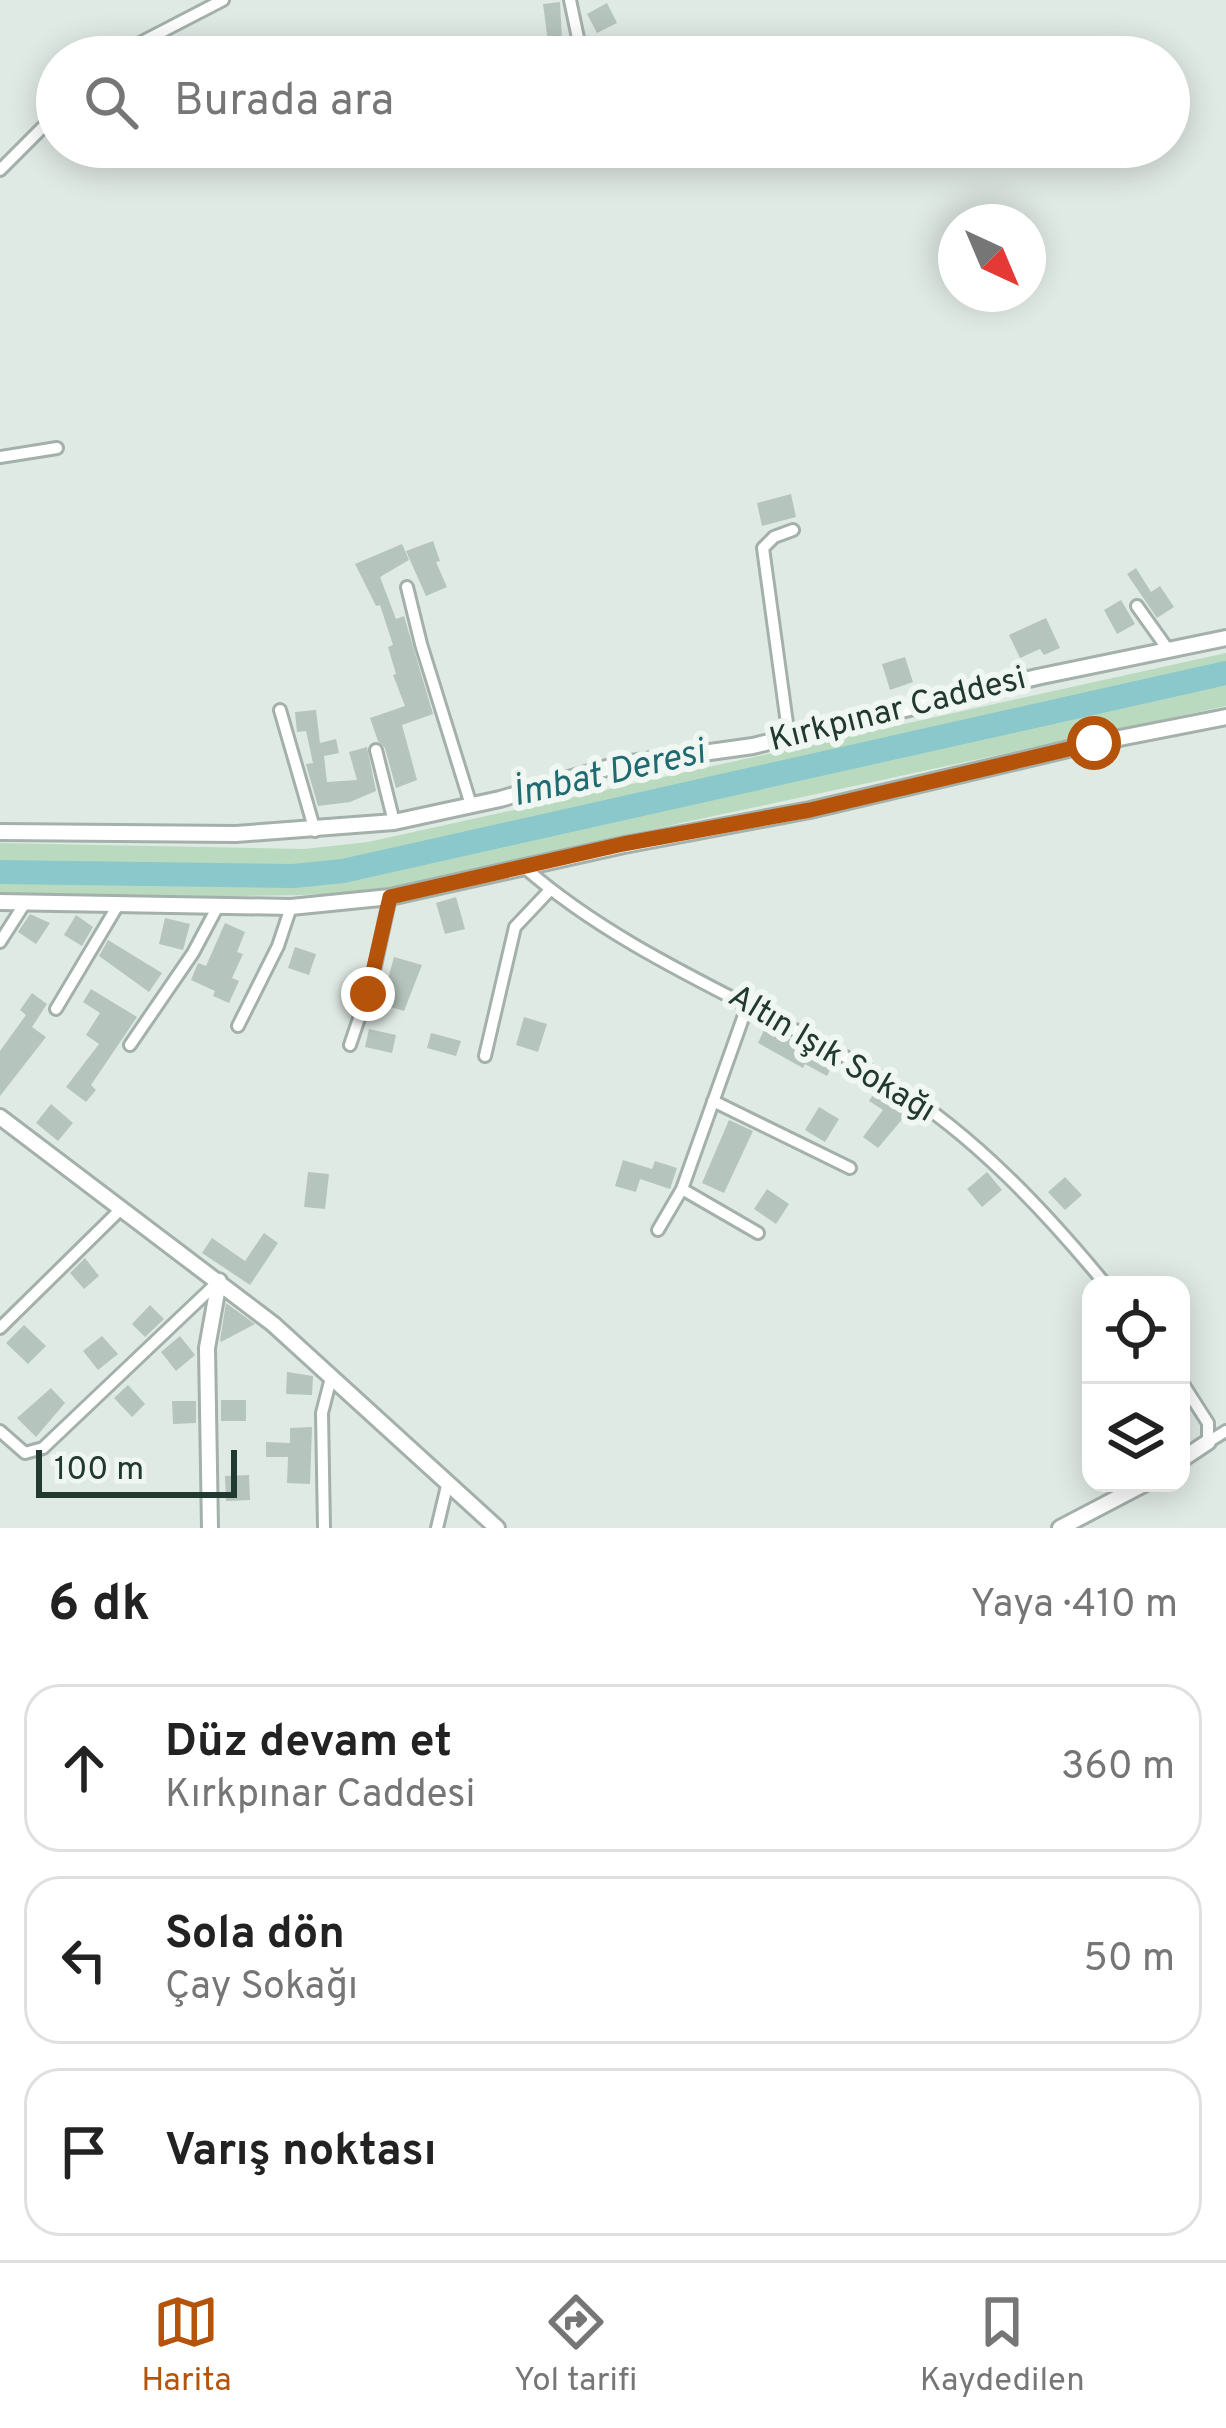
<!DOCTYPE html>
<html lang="tr">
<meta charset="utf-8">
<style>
body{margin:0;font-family:Overpass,sans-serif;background:#f6f6f6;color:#222}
.controls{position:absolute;right:36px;bottom:36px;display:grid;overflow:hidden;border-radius:24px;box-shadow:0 6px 30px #0003}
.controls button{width:108px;height:108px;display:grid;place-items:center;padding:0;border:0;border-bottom:3px solid #e0e0e0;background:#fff;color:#222;font:60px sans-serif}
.compass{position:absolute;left:938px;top:204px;width:108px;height:108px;border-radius:50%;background:#fff;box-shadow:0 6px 30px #0003;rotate:136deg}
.scale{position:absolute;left:36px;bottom:30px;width:201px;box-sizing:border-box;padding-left:12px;border:6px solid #213930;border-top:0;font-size:33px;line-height:42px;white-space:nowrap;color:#213930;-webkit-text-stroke:9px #f0f7f2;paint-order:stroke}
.stop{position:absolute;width:36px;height:36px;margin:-27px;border:9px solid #b45309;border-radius:50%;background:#fff}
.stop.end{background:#b45309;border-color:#fff;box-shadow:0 3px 12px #0008}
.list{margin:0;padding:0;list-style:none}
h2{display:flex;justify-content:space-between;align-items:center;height:156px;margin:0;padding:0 48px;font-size:51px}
h2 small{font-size:39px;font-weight:400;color:#767676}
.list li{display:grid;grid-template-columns:78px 1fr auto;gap:36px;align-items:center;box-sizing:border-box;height:168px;margin:0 24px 24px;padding:0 24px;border:3px solid #e0e0e0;border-radius:36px}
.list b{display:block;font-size:45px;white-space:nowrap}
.list p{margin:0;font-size:39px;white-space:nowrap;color:#767676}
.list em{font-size:39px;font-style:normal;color:#767676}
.icon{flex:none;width:66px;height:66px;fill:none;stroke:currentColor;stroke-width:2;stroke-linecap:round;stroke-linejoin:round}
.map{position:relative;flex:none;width:1226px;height:1528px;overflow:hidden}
.search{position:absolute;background:#fff;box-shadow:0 6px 30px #0003;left:36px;right:36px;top:36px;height:132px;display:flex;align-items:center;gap:30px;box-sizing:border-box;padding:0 42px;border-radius:66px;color:#767676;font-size:45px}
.sheet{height:732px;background:#fff}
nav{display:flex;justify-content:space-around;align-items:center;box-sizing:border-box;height:168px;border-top:3px solid #e0e0e0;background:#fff;font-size:33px;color:#767676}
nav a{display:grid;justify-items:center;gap:6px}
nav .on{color:#b45309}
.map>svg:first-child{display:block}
.green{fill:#b9dabf}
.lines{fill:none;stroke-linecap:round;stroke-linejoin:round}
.river{stroke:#8ac8cc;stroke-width:24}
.building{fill:#b5c4bd}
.minor-casing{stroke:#a3b1aa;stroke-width:16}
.tertiary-casing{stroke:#a3b1aa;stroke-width:20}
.minor{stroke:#fff;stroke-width:10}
.tertiary{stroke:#fff;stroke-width:14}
.route{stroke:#b45309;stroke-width:15}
.labels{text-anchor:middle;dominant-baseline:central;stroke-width:12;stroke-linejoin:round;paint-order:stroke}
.street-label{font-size:33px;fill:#213930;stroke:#f0f7f2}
.water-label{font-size:36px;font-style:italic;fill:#206b71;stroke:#f0f7f2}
</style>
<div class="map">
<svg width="1226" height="1528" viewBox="0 0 1226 1528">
<rect width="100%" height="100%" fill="#e0eae4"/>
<path class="green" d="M1226,653v53l-596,128 -240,56 -84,5 -213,3 -93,-3v-52l304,6 64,-7z"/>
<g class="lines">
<path class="river" d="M0,872l293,4 50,-5 883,-198"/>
</g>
<path class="building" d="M560,2l3,55h-13l-7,-53z
M607,3l10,20 -20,10 -10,-19z
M791,494l5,23 -34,9 -5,-23z
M433,541l7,20 -4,1 11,25 -21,9 -20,-45z
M402,544l7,16 -29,17 16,42 8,-3 29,98 -31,11 15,55 -21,8 -11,-40 -7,-7 -8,-23 35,-12 -12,-31 3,-1 -8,-27 5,-2 -13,-40 -4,1 -21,-42z
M1136,568l15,24 9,-6 14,21 -17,11 -30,-44z
M1121,600l14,24 -18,10 -13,-24z
M1046,618l14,30 -16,7 -4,-6 -20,9 -11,-23z
M905,657l8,25 -23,8 -8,-26z
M316,710l4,33 16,-4 3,14 -15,3 3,26 30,-2 -8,-28 18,-5 9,44 -26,11 -32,4 -11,-38 -1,-4 7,-1 -7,-32 -9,1 -2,-20z
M456,897l9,32 -20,5 -9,-31z
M30,914l20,9 -14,21 -18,-12z
M76,915l17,12 -11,19 -18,-11z
M165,918l25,6 -7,26 -24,-6z
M225,923l20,9 -8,20 6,2 -11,24 7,3 -10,22 -16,-7 2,-5 -24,-11 7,-17 8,3z
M108,940l54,33 -13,19 -50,-36z
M295,947l21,7 -7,21 -21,-7z
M394,957l28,8 -18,46 -23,-7z
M91,989l46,28 -46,68 5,5 -10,12 -20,-15 33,-43 -13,-9 14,-22 -17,-11z
M32,993l15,11 -15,23 14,10 -46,59v-45l26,-36 -6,-5z
M524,1017l23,7 -9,28 -22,-7z
M766,1026l68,36 -7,14 -22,-12 -2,4 -45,-25z
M369,1029l27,6 -4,18 -27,-6z
M431,1033l30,8 -5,15 -29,-8z
M878,1087l33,22 -33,39 -15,-11 20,-27 -14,-9z
M51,1104l22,19 -15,18 -22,-18z
M819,1107l20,12 -14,23 -20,-12z
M729,1120l24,11 -29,62 -22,-10z
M623,1160l29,9 3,-8 22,7 -7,21 -30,-10 -4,13 -21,-6z
M308,1172l21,2 -4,35 -21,-2z
M987,1172l15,18 -20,17 -15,-18z
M1065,1177l17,18 -17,15 -17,-18z
M767,1189l22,15 -13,20 -22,-15z
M264,1233l14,10 -28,42 -48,-32 10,-15 33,23z
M85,1258l14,18 -15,13 -14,-16z
M226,1303l29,21 -34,18 -1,-2z
M150,1305l14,14 -19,18 -13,-13z
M24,1325l22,21 -18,18 -22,-21z
M102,1336l16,18 -20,16 -15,-19z
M180,1336l15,19 -19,16 -15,-19z
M287,1372l26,4 -1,19 -26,-1z
M128,1385l17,19 -13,13 -18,-19z
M51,1388l14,15 -29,34 -19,-19z
M221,1400h25v21h-25z
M172,1401h24v22l-23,1z
M312,1427l-2,57 -23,-1 1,-26h-22v-15l24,1v-15z
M249,1475l1,25 -24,1 -1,-25z"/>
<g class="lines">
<defs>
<path id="minor" d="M570,0l12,57
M113,57l110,-57
M0,170l57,-57
M0,457l57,-9
M407,587l14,57 50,161
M1137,606l32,45
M280,710l35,121
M789,738l-26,-190 11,-11 19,-7
M376,750l18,72
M524,867c107,94 249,143 369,218 82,51 152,126 213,200
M0,942l25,-39
M56,1009l62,-104
M238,1026l40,-80 13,-39
M130,1045l63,-92 25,-47
M350,1045l22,-65 18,-83
M485,1056l30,-129 35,-37
M713,1101l137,67
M682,1189l76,44
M658,1230l24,-41 66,-185
M0,1328l121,-119
M1181,1381l27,42v19
M0,1431l25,22 18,-5 176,-167
M1208,1442l18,-11
M324,1528l-2,-115 9,-35
M437,1528l10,-42"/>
<path id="tertiary" d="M0,832l236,2 158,-12 106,-23 117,-34 136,-19 284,-69 189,-39
M0,902l291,5 99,-10 234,-52 186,-35 284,-67 132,-26
M0,1117l273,207 224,204
M1181,1460l27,-18
M210,1528l-3,-180 12,-67
M1060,1528l86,-45"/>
</defs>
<use href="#minor" class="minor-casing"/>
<use href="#tertiary" class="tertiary-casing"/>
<use href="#minor" class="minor"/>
<use href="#tertiary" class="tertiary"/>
</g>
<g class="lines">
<path class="route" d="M368,994l22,-97 233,-53 187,-34 284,-67"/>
</g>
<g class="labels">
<g class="street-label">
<text transform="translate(898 711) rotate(-14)">Kırkpınar Caddesi</text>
<text transform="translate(831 1055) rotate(31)">Altın Işık Sokağı</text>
</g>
<g class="water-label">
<text transform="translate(609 775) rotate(-13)">İmbat Deresi</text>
</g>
</g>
</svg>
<div class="controls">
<button><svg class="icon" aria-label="locate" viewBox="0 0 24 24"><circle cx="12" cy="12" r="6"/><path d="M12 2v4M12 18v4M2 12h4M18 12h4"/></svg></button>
<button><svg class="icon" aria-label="layers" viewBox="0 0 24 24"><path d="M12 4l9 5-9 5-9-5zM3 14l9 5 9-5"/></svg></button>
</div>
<svg class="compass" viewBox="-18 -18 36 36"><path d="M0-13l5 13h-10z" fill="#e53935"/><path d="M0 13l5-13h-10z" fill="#767676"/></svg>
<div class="scale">100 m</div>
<div class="stop" style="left:1094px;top:743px"></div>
<div class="stop end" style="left:368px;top:994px"></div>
<div class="search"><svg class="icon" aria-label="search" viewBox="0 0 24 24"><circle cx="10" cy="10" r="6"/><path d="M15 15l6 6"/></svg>Burada ara</div>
</div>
<section class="sheet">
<h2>6 dk<small>Yaya · 410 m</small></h2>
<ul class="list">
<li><svg class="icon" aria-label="ahead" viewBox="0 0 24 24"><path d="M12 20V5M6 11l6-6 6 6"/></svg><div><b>Düz devam et</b><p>Kırkpınar Caddesi</p></div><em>360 m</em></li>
<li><svg class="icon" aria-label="left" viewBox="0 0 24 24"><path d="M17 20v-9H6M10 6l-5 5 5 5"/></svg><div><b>Sola dön</b><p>Çay Sokağı</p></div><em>50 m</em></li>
<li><svg class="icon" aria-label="arrive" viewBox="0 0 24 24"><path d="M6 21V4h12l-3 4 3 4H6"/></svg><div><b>Varış noktası</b></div></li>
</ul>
</section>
<nav>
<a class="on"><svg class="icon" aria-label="map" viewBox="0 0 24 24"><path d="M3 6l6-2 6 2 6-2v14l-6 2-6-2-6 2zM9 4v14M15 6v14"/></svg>Harita</a>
<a><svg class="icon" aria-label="directions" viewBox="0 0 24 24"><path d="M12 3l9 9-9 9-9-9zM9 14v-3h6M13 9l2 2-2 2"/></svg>Yol tarifi</a>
<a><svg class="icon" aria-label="saved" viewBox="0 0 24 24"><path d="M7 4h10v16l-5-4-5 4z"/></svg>Kaydedilen</a>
</nav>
